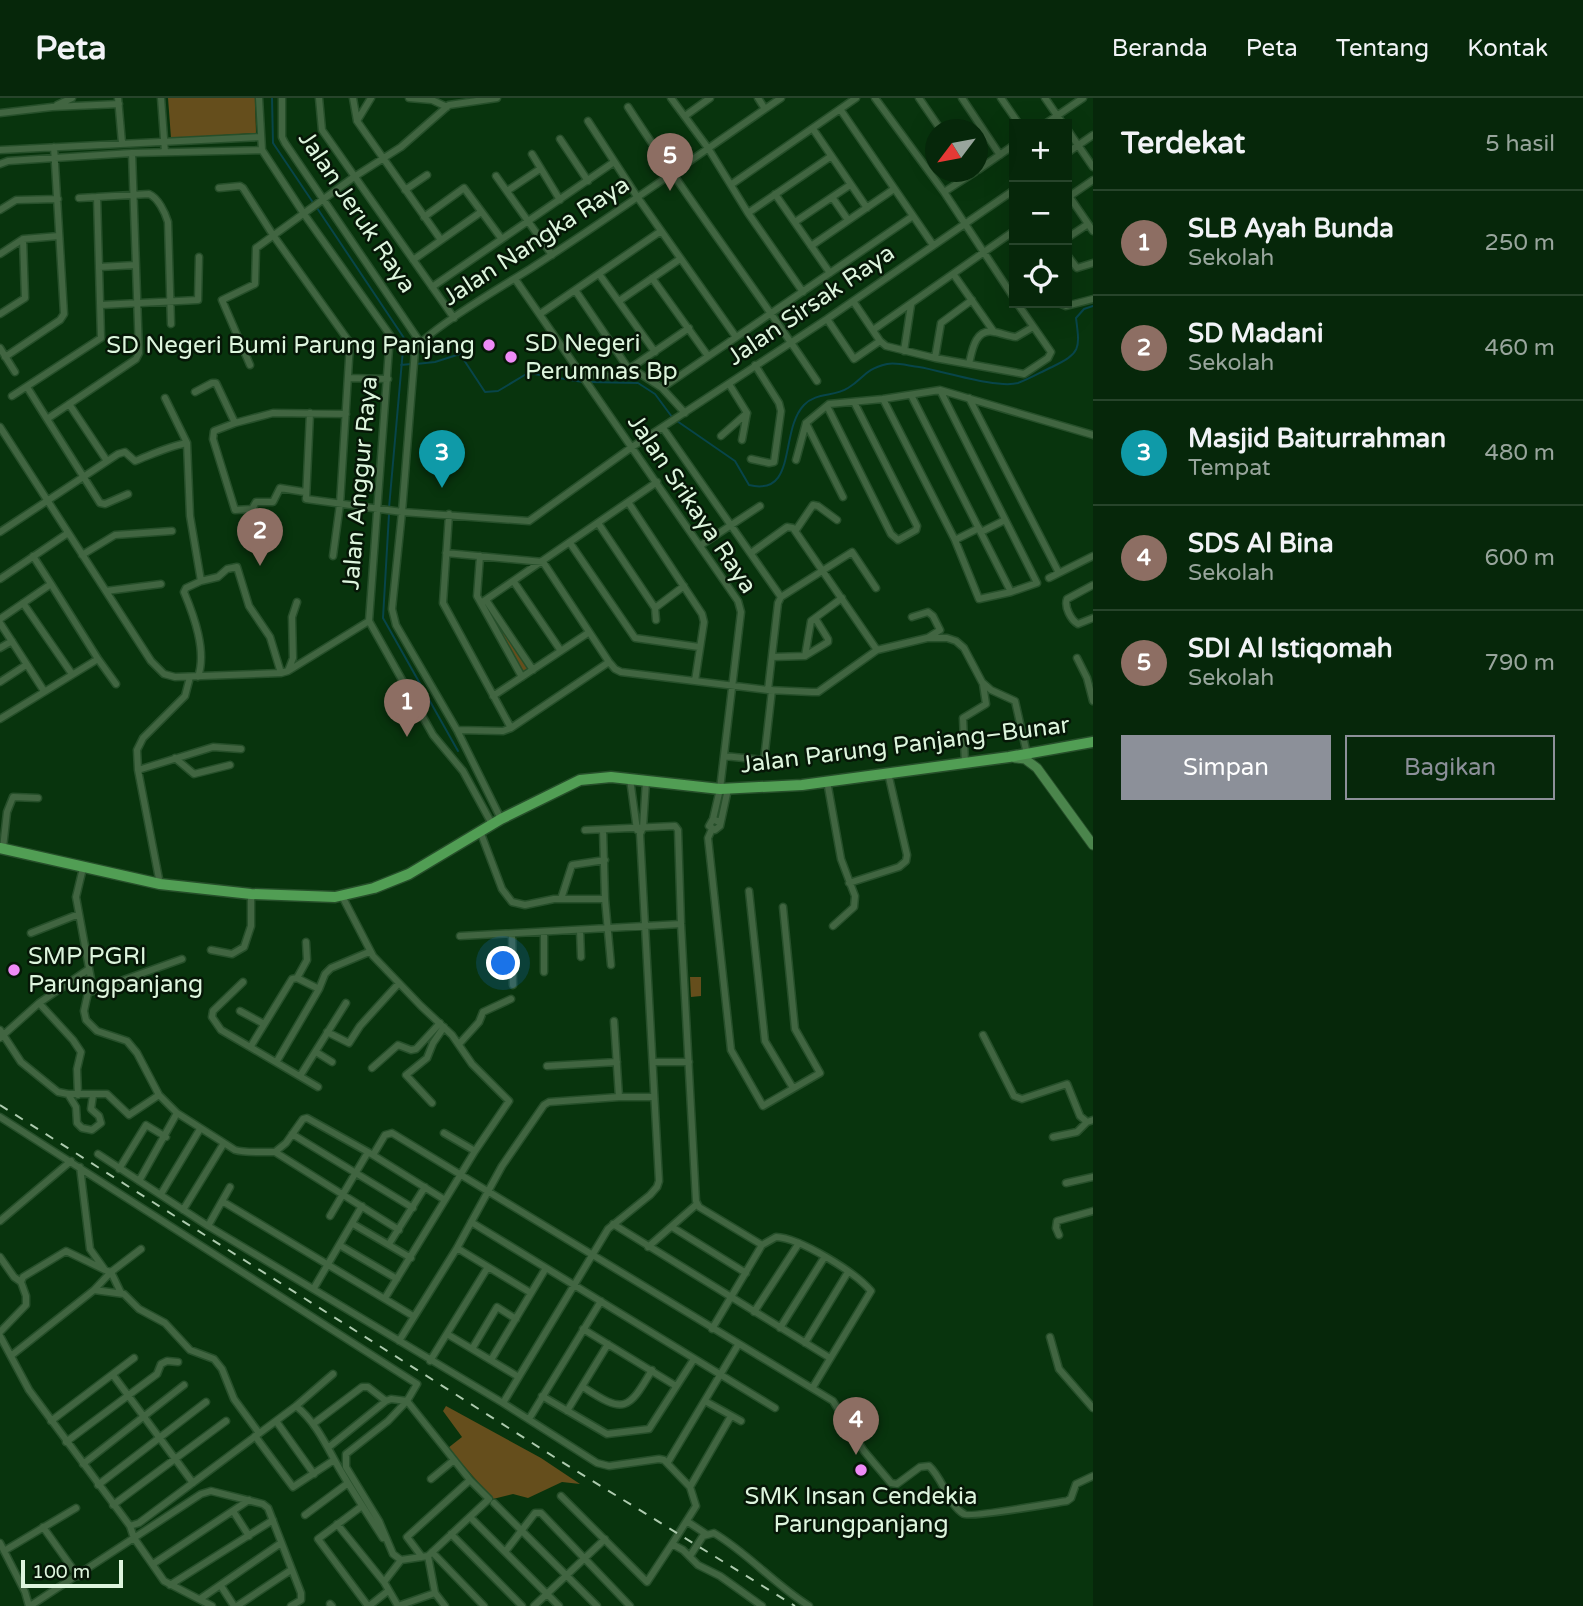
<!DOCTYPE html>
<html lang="id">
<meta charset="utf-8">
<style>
body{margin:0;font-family:"Varela Round",sans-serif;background:#143318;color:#f1f3f6}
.controls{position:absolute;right:21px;top:21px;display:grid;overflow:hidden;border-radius:0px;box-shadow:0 7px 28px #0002}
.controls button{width:63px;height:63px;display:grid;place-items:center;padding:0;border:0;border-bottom:2px solid #27442b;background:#06270a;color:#f1f3f6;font:35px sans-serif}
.compass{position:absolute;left:925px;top:21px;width:63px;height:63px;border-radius:50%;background:#06270a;box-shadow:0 7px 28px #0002;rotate:238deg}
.scale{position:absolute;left:21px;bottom:18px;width:102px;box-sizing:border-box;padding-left:7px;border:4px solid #ddf5dd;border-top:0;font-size:19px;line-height:24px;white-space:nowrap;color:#ddf5dd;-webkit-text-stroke:5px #061707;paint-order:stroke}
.you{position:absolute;left:504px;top:866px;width:24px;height:24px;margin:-18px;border:5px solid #fff;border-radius:50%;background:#1a73e8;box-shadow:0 0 0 10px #1a73e833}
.badge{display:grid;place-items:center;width:46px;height:46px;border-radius:50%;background:#8c9099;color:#fff;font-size:23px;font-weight:700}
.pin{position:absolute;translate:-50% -58px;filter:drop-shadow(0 2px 4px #0008)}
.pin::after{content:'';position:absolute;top:37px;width:24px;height:21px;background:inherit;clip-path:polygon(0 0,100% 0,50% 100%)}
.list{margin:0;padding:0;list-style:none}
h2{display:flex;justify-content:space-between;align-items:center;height:91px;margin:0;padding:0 28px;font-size:30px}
h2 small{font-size:23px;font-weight:400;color:#98a59c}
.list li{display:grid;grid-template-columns:46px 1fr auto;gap:21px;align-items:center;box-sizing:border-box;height:105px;padding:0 28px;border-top:2px solid #27442b}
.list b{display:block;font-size:26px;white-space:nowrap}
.list p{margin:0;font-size:23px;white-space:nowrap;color:#98a59c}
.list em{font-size:23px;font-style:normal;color:#98a59c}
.actions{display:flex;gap:14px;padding:21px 28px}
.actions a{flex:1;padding:16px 0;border:2px solid #8c9099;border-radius:0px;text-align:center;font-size:24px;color:#8c9099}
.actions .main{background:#8c9099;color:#fff}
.icon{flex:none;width:38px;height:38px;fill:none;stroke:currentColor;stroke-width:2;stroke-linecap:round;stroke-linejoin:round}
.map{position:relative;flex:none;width:1093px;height:1508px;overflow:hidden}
header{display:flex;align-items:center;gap:42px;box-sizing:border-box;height:98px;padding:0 35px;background:#06270a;border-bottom:2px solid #27442b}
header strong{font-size:33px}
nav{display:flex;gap:38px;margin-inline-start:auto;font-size:24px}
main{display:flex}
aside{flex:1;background:#06270a}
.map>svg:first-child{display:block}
.green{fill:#654e1c}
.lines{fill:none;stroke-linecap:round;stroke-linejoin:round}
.stream{stroke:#08454a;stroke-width:2}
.minor-casing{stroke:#264f2a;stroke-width:9}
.secondary-casing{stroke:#264f2a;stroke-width:11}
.primary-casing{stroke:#264f2a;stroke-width:13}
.minor{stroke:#416541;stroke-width:6}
.secondary{stroke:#4b854c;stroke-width:9}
.primary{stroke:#519e54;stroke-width:10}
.rail{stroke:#aecbaf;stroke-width:2;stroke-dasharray:9 9;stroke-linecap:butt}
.poi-dot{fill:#ef8bf7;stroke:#061707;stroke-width:2.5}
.labels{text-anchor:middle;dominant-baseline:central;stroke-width:5;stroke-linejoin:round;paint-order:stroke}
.street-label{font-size:24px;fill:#ddf5dd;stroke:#061707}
.poi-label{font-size:24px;fill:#ddf5dd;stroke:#061707;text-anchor:start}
</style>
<header>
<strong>Peta</strong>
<nav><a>Beranda</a><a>Peta</a><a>Tentang</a><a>Kontak</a></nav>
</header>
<main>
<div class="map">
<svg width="1093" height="1508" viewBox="0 0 1093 1508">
<rect width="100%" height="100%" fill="#08340d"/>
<path class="green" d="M168,0h87l1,35 -85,5z
M486,502l47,70 -11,7 -41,-74z
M690,879h11v19l-10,1z
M446,1308l95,52 39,26 -18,-2 -34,16 -15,-4 -20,5 -45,-51 14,-11 -19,-26z"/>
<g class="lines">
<path class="stream" d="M272,0l1,45 41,61
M317,110l87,130 -15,170
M416,266l19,-2 25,-8 25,38 13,-1 30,-18 55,9
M401,267l10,-1
M588,284l50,1 17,11 17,23
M677,323l58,40 14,24c49,12 30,-54 55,-80 12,-13 30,-8 44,-17 17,-10 15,-18 39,-24 10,-2 22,2 32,3 24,4 79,22 99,16 11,-4 23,-11 34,-16 29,-14 28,-18 24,-49l8,-9 9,-3
M389,416l-6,104 75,133"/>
<defs>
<path id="minor" d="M118,0l4,45
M161,0l4,54
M259,0l3,52 42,64 86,121 -21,286 64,114 30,36 29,53
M282,0v39l3,6 135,199
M319,0l3,32 132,188
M353,0l4,23 84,119
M409,0l23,2 15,7
M671,0l37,50 40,65 55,79
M758,0l7,11
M875,0l69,94 70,106
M919,0l22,32
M962,0l38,57
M1001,0l18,26
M1045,0l18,26
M57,7l15,-7
M628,9c60,93 128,182 189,274
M840,11l93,136
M0,15l52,-6 67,-3
M685,18l25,-18
M357,23l14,-23
M588,23l50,77 98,139
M1045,26l38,-26
M813,31l54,79
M1067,31l26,38
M560,41l28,42
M0,52l260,-13
M1067,55l26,-18
M532,56l28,46
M0,66l8,-3 124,-8 130,-3
M978,72l36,-25
M496,78l56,79
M732,86l124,-86
M219,90l21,-2 3,2 30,47 77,108 -10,161 -7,52
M405,92l22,-15
M507,93l33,-22
M944,94l31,-20
M775,96l55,79
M1069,98l24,35
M832,99l16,23
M79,100l18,-1
M1067,100l26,-18
M0,112l16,-10 42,-1
M748,115l82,-56
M424,119l40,-29 37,50
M795,124l55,-37
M1067,140l21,-14
M811,148l83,-57
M0,156l23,-15 36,-3
M1067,157l10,13 16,-5
M413,162l68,-48
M99,169l37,-2
M599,176l56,78
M954,177l40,57
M652,180l56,78
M515,181l223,322 3,11 -21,177 -7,30
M432,189l182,-125
M575,192l55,81
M619,203l61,-42
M853,203l27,40 6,5 49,12 89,16 24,-16 3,-6 -34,-49
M1059,205l7,3 27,-7
M101,207l97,-5 1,-43
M0,216l25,-16 -2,-59
M540,216l121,-83
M827,221l27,40 26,-18
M873,232l141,-99
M0,250l15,24
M904,253l7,-46
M5,259l55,-37 4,-6 -10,-167
M935,260l6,-35 31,-23
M969,266c3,-13 6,-36 25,-32 7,1 14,4 22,5l17,-10
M250,267l-28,-65 33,-16 1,-36 98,-71 47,-30 48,-42 48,-7
M629,271l60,-41
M580,275l30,3 20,-5 9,2 23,15 23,25
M349,280l39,1
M27,289l20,32 89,-60 3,-6 -7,-200
M662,290l251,-172
M195,294l17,-9h4l19,40 38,-10 73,1
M911,297l100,197
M12,298l89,-58 -4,-141 52,-3c9,4 16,18 19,28l3,102
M165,300l22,45 3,73 11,65 -15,7 -2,4c10,24 23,59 14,85
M969,300l90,175
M883,301l72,141 24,59 32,-7 26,-9 -97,-193
M69,306l38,57
M827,308l64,128 7,6 18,-10 1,-4 -63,-124
M310,315l-4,86 96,13 127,9 103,-74 195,-128 187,-129
M47,321l53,84 5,1 23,-10
M235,325l-21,8 -1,8 22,71 17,-1 4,-7h17l7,-14 25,4
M806,325l37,74
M0,329l151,234 13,13 11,3 106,-4 7,-2 81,-50
M663,330l118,169
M721,338l26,-23 -18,-29
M742,342l5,-27
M751,361l18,4 5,-1 7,-51 -2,-8 -24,-38
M796,362l10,-37 23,-19 54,-5 57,-9 153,45
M628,404l74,112 2,8 -9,59
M449,416l-6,89 68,125
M598,425l57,85
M796,432l17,-25 5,1 19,14
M0,434l118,-78 7,-2 10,9c18,-7 34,-15 52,-18
M981,434l24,-12
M955,442l24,-12
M570,445l65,95 64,9
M701,447l59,-39
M446,455l97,9 66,100 6,7 6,3 147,18 44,2h6l59,-42 50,-12h20l9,3 8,7 18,34 9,8 24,11 12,53
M751,455l36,-26 6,1 84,122
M82,457l33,-20 57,-4
M480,458l-3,40 45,81
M1049,480l44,-22
M0,481l68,-46
M201,483l17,-4 9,-8 10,-2 12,39 21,31 11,36
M514,484l47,69
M1093,487l-26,14c-3,8 4,21 11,25l15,-6
M106,493l55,-7
M486,502l47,70
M23,505l49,71
M481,505l176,-121
M912,519l16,-5 5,4 7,14 -11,7
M0,521l51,-35 -18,-28
M656,522l-1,-12 29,-22
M0,525l44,68
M0,550l12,-7
M805,558l6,-35 31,-23
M772,559l33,-1 23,-14v-3l-13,-21
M1077,560l10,20 6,23
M98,561l18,25
M288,573l5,-13 -1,-41 5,-15
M0,584l26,-17
M768,592l10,-87 3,-6 71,-45 24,36
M493,598l95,-63
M0,621l98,-60 -47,-75
M457,632l46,1 8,-3 98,-66
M724,658l40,4 8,-70
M175,660l19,16 36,-9
M965,665l-2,-45 23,-14 -3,-20
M138,672l75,-23 28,2
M630,681l7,51
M827,683l14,78 14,37 -1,11 -21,19
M501,721l-44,-89 -61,-105 -4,-16 10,-97 13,-162c10,-19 95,-68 118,-83 84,-54 165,-112 248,-169
M719,724l-6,-3 -4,7 6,4 5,-4 8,-37
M712,731l-4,9 23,212 32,56 57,-33 -25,-44 -12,-122
M585,732l90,-4 3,4 3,94 15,277 3,6 63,38
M603,732l2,69 6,66
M480,733l22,58 10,13 13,3 29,-6h51
M3,750l4,-36 6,-15 25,1
M83,770l-7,29 15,82 -7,32 2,9 11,11 30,10 10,12 22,42 18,18 58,37c10,3 28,2 40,2l11,-9 17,-24 4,-1 61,34 77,48
M849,785l50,-16 7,-6 1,-6 -19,-82
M160,786l-22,-114 -1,-20 6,-12 42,-42 5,-19
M749,793l16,150 28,47
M342,798l31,60 48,50 31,29 20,29 37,37 -34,50 -90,147
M561,801l11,-34 33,-5
M580,832l1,27
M31,835l48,-19
M512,836l1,51
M460,838l221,-12
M211,852l21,4 12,-7 7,-21v-32
M544,874v-39
M297,880l10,-18 -1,-18
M243,884l-30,29 -1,6 9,13 97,57
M90,894l92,-33
M39,905l34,37 8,12 -4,17 1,26
M240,913l24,13
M614,923l5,76
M0,932l21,32 37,30 10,2h39l22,21 30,-20
M327,934l22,11 11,-17 39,-43
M983,937l31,61 8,3 45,-15 13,32 7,6 6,-2
M0,940l39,-35 50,-34
M460,945l19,-21 4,-10 28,-13
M251,948l41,-67 5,-1 22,11
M316,954l16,10
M277,963l42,-72 6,-15 6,-6 38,-16
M653,964h36
M547,968l70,-4
M372,970l26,-23 13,5 5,-1 24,-26
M300,978l46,-73
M68,996l8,13 1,16 5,5 10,2 9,-7 -2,-7 -8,-7 2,-14
M432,1005l-26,-28 21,-17 6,-15 11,-16
M0,1019l417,267 -10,17 -19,20 -42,33v13l33,54 14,33 8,6 -17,22 14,24
M444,1035l31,18
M292,1036l121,74
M1053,1039l24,-5 10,-10
M275,1054l124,78
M98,1056l110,72 295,177 94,60 12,3 50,-7 5,1 26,27 6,19 -24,38 11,6 15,15 22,11 42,30
M373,1057l12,-20 7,-2 441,268 31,50 27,32 6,1 23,-17 9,-1c13,11 20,40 35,48 5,4 90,-11 103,-13l4,-3 5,-14 17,-8
M80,1069l10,82 15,21 6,2 10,21
M119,1071l27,-44 20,12
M139,1083l38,-68
M1066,1085l27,-6
M161,1096l39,-65
M222,1103l191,115
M183,1112l41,-67
M330,1118l38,-64
M0,1123l71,-60
M471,1124l304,186
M353,1126l58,34
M613,1126l217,134
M208,1128l22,-39
M672,1129l74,46
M1059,1137l-3,-7 1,-7 36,-10
M389,1146l36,-57
M341,1148l56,33
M648,1149l49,-43
M457,1150l74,45
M0,1159l14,20 7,5
M314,1190l48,-82
M94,1192l30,4 15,15 26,14 25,27 24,9 8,10 12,30 25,34
M754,1214l45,-69
M780,1230l44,-70
M583,1231l93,57
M712,1231l50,-84 14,-8c24,1 79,35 95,54l-58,96
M0,1234l26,-27v-9l-5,-14 2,-5 43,-26 39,19
M447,1236l70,42
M0,1238l29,54 101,136 9,-3 157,-117 37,-32
M1050,1239l9,32 34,39
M399,1243l58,-93 45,-82 42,-61 5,-3 70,-5h35
M805,1245l43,-71
M472,1251l25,-42 19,12
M12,1257l82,-65 17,-18 30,-23
M491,1262l55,-92
M430,1263l58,-94
M113,1277l80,108
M583,1289c41,27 45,24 69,-17
M542,1298l65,38 42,-5 45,-70
M705,1303l36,20
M503,1305l105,-174 42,-34 7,-8 2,-6 -19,-347 3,-6 3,-47
M296,1308c20,16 31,41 43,62 14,24 29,47 44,70
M567,1313l41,-67
M529,1321l72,-118
M51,1323l83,-63
M276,1323l38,53
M313,1326l49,-37h6l18,14
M255,1338l38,51 41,-27
M66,1344l91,-68 4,-10 6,-3 11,1
M329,1349l57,-46 5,-2 16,2 63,79 19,19 -61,57 -27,4
M668,1364l70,-117
M83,1366l101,-79
M431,1381l23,-19
M98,1387l108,-83
M690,1389l41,-71
M561,1398l86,86 25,-38
M494,1405l103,103
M113,1407l113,-84
M362,1408l-44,33 50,67
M233,1413l16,25
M305,1417l43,-32
M471,1420l34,34 30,-39h6l89,93
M688,1424l18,12
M337,1426l47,58
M130,1428l4,12 30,43 48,25
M43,1429l35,49
M451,1436l71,72
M0,1445l25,49 4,14
M4,1453l72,-43
M432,1454l52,54
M505,1454l54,54
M428,1458l7,37 10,13
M690,1458l13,-20 11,-3c35,21 61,52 95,73
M422,1459l-15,-20 63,-57
M153,1466l96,-64
M170,1487l103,-65
M221,1488l13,20
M200,1501l81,-56
M330,1506l2,2
M30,1508l171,-112 10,-3 52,13 5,4 33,85v7l-10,6
M237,1508l54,-36
M369,1508l19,-15
M398,1508l37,-13
M534,1508l71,-67"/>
<path id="secondary" d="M1015,660l10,1 12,9 56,77"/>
<path id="primary" d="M0,750l160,36 91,10 84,3 39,-9 35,-14 92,-55 79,-39 31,-3 109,12 82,-4 207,-28 84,-15"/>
</defs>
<use href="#minor" class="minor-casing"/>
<use href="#secondary" class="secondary-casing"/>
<use href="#primary" class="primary-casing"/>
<use href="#minor" class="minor"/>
<use href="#secondary" class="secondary"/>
<use href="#primary" class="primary"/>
<path class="rail" d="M0,1007l570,362 225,139"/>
</g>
<g class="poi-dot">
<circle cx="489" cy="247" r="7"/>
<circle cx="511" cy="259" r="7"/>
<circle cx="14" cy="872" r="7"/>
<circle cx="861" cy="1372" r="7"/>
</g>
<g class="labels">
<g class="street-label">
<text transform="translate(357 114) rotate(56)">Jalan Jeruk Raya</text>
<text transform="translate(536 143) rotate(-33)">Jalan Nangka Raya</text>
<text transform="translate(811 207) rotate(-34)">Jalan Sirsak Raya</text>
<text transform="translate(360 385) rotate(-85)">Jalan Anggur Raya</text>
<text transform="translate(692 406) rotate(56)">Jalan Srikaya Raya</text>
<text transform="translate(905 647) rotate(-7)">Jalan Parung Panjang–Bunar</text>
</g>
<g class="poi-label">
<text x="525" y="245">SD Negeri<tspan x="525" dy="28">Perumnas Bp</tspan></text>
<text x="475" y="247" text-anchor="end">SD Negeri Bumi Parung Panjang</text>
<text x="28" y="858">SMP PGRI<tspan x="28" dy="28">Parungpanjang</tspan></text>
<text x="861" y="1398" text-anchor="middle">SMK Insan Cendekia<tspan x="861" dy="28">Parungpanjang</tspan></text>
</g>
</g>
</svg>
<div class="controls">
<button>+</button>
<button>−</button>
<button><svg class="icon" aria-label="locate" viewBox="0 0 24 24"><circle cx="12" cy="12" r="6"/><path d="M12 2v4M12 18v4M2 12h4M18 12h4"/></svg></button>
</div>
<svg class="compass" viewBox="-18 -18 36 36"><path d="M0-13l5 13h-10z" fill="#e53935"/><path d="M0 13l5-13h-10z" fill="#98a59c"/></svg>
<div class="scale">100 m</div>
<div class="you"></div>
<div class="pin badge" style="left:407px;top:639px;background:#8d6e63">1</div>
<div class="pin badge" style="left:260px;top:468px;background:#8d6e63">2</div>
<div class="pin badge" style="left:442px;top:390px;background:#0f9aa8">3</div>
<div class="pin badge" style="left:856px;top:1357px;background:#8d6e63">4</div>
<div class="pin badge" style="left:670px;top:93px;background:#8d6e63">5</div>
</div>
<aside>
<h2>Terdekat<small>5 hasil</small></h2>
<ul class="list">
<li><span class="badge" style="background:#8d6e63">1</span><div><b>SLB Ayah Bunda</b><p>Sekolah</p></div><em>250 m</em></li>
<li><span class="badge" style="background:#8d6e63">2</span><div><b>SD Madani</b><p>Sekolah</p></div><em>460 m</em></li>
<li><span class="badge" style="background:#0f9aa8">3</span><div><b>Masjid Baiturrahman</b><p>Tempat</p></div><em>480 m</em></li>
<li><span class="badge" style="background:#8d6e63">4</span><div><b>SDS Al Bina</b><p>Sekolah</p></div><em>600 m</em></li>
<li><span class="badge" style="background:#8d6e63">5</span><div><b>SDI Al Istiqomah</b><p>Sekolah</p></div><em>790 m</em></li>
</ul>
<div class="actions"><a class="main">Simpan</a><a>Bagikan</a></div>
</aside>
</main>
